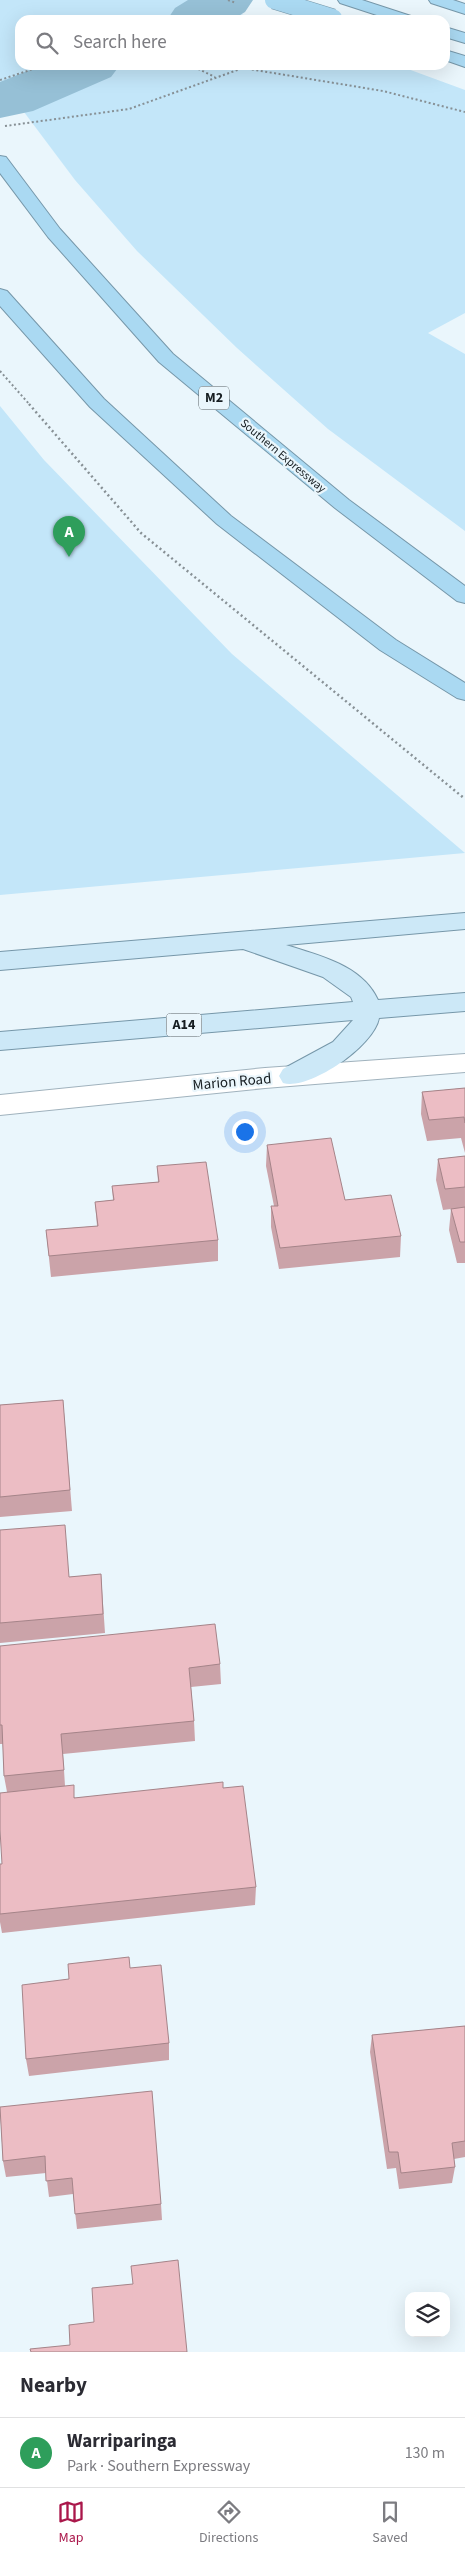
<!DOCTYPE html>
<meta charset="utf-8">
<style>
body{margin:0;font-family:"Source Sans 3",sans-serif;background:#f2f2f3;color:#2b2b33}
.controls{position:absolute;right:15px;bottom:15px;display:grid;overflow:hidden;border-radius:10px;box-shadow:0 5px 20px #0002}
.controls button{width:45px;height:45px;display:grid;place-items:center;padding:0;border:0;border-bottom:1px solid #e1e1e2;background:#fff;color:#2b2b33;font:25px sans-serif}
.you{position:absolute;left:244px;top:1131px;width:18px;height:18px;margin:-12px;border:4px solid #fff;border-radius:50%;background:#1a73e8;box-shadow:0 0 0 8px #1a73e833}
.badge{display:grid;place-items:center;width:32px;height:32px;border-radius:50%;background:#aa174b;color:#fff;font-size:16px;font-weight:700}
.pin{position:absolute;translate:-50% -41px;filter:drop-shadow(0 1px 2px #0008)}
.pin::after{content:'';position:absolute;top:26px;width:18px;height:15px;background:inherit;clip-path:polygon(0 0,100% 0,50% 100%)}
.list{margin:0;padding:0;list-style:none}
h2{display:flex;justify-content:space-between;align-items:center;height:65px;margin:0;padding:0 20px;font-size:21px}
h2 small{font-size:16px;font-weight:400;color:#7c7c81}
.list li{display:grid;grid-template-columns:32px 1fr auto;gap:15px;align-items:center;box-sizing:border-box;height:70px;padding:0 20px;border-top:1px solid #e1e1e2}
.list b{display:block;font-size:19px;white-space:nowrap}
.list p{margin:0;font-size:16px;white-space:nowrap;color:#7c7c81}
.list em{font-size:16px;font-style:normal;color:#7c7c81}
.icon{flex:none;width:28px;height:28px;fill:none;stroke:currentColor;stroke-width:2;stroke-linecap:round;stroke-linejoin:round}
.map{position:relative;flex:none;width:465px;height:2352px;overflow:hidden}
.search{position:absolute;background:#fff;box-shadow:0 5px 20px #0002;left:15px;right:15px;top:15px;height:55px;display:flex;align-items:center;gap:12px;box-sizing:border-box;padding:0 18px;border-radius:15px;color:#7c7c81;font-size:19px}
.sheet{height:135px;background:#fff}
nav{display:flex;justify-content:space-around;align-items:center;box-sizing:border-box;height:70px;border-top:1px solid #e1e1e2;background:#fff;font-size:14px;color:#7c7c81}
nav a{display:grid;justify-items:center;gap:2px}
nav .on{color:#aa174b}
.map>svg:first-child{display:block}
.green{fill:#c3e6f9}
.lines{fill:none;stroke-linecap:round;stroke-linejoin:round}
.river{fill:#96c0d6;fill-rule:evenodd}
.minor-casing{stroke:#a0b2bd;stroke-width:2}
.major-casing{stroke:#7697a9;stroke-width:2}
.highway-casing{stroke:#7697a9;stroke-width:2}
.path-far1{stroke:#879095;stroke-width:2;stroke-dasharray:2 2.5;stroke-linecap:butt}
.path{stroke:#879095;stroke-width:2.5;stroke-dasharray:2 3;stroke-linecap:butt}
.minor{fill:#fff;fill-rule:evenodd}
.major{fill:#cce8f7;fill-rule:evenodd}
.highway{fill:#aad9f2;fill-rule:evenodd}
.highway-bridge-casing{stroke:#7697a9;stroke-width:19;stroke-linecap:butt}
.path-bridge{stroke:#879095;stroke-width:2;stroke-dasharray:2 2.5;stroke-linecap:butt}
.highway-bridge{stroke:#aad9f2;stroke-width:18}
.wall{fill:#cba3a9}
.building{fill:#ecbdc4;stroke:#a58489}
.labels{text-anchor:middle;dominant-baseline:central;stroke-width:4.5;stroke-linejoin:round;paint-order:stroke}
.far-street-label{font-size:12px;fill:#161d21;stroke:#eaf6fc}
.shield{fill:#eaf6fc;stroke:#565e63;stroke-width:1}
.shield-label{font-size:14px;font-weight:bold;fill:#161d21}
.street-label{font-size:15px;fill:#161d21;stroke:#eaf6fc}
</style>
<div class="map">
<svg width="465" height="2352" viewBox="0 0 465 2352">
<rect width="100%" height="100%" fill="#eaf6fc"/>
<path class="green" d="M0,0h197l62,20 8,-3 9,3h-256v45h377l68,25v223l-37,20 37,21v177l-137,-102 -91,-81 -100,-97 -62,-71 -51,-68 -24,-25z
M0,406l44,54 188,194 233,199 -465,42z"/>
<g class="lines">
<path class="river" d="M188,0h65l-8,12 -13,8h-65l8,-12z
M42,65h78l-9,12 -78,34 -33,7v-36z"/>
<defs>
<path id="minor" d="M465,1054v18l-200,16 -265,27v-20l265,-27z"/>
<path id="major" d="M465,913v16l-179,16c34,11 76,20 92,55l87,-7v18l-86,7c-5,28 -70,73 -96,65l-4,-7 4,-7 50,-27 20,-22 -353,30v-18l353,-30 -2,-5 -28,-20 -80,-28 -243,21v-18z"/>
<path id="highway" d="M338,0h24l52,17 2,3h-24l-52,-17z
M429,0h24l12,4v10l-34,-11z
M445,27l20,6v10l-20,-6z
M445,50l20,6v11l-20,-7z
M0,156l6,1 54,72 113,125 176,146 116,86v17l-8,-2 -122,-93 -176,-146 -111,-125 -48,-64z
M0,289l7,2 97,108 127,117 165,124 69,43v17l-8,-2 -77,-48 -163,-126 -127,-117 -90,-101z"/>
</defs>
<use href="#minor" class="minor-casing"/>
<use href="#major" class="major-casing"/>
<use href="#highway" class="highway-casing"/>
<path class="path-far1" d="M190,65l25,12
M243,68l140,23 82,21
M0,80l45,-15
M5,126l124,-17 114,-41 1,-3
M0,371l30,34"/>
<path class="path" d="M29,404l112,129 324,266"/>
<use href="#minor" class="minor"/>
<use href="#major" class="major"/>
<use href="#highway" class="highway"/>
<defs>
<path id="highway-bridge" d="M274,0l59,18"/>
</defs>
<use href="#highway-bridge" class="highway-bridge-casing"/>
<path class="path-bridge" d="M228,0l8,3"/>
<use href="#highway-bridge" class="highway-bridge"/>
</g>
<path class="wall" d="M465,1088v65l-4,-15 -34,3 -6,-27 1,-22z
M267,1145l78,55 56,36 -1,21 -121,12 -8,-42v-21h3l-8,-40z
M465,1156v107h-8l-8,-33 2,-21 -8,1 -7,-30 2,-21z
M157,1166l61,74v21l-167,16 -5,-47 51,-4 -2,-24 18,-2 -1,-14 46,-4z
M63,1400l9,111 -72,6v-112z
M0,1530l69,47 32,-3 4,59 -105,10z
M0,1646l220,18 1,20 -30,3 3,34 1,20 -132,13 2,32 10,12 148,-10 33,99 -1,18 -253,28 -2,-11v-58h2l5,-72 -3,-16 -1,-32h-3z
M130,1968l39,75v17l-140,16 -3,-17 43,-80z
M465,2026v131l-11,2 1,8 -3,16 -53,6 -3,-21 -9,1 -17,-117 2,-17z
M0,2107l161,97 1,16 -85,9 -4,-35 -24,3 -3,-24 -40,4 -3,-16z"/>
<path class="building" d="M465,1088v35l-1,-6 -35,3 -7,-28z
M331,1138l14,62 46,-5 10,41 -121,12 -9,-42h7l-11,-61z
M465,1156v31l-20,2 -7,-30z
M206,1162l12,78 -169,16 -3,-26 52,-4 -3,-24 19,-2 -2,-14 47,-4 -2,-16z
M465,1207v35h-5l-9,-33z
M63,1400l7,90 -70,7v-92z
M65,1525l4,52 32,-3 2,40 -103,9v-93z
M215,1624l5,40 -31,4 5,53 -133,13 3,36 -60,6 -2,-51h-2v-79z
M223,1782v6l20,-2 13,101 -256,27v-50h2l-2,-34v-37l74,-8v13z
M129,1957l1,11 31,-3 8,78 -143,16 -4,-74 47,-6 -1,-15z
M465,2026v115l-13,2 3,24 -54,6 -3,-21h-9l-17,-117z
M152,2091l9,113 -86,10 -3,-36 -26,3 -1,-25 -42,5 -3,-54z
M178,2260l9,92h-156l-1,-3 40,-4 -1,-20 25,-3 -2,-34 41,-4 -2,-18z"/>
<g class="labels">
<g class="far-street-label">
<text transform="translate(283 456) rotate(40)">Southern Expressway</text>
</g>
<g class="shield">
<rect x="199" y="386.5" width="30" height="23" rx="4"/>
<rect x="166.5" y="1013.5" width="35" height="23" rx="4"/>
</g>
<g class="shield-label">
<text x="214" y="398">M2</text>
<text x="184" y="1025">A14</text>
</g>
<g class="street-label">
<text transform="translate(232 1082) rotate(-5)">Marion Road</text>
</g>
</g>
</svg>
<div class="controls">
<button><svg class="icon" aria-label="layers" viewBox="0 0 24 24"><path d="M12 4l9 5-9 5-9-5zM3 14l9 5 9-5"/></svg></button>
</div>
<div class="you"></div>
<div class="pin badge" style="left:69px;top:557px;background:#2e9e5b">A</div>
<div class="search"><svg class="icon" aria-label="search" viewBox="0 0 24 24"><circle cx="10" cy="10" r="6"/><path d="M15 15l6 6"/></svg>Search here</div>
</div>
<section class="sheet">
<h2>Nearby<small></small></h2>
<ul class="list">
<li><span class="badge" style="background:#2e9e5b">A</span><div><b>Warriparinga</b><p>Park · Southern Expressway</p></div><em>130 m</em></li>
</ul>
</section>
<nav>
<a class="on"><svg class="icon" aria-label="map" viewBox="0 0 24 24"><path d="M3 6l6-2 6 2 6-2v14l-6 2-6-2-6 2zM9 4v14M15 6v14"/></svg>Map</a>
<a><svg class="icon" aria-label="directions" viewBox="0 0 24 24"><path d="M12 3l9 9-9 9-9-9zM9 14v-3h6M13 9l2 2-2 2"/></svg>Directions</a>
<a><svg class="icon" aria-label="saved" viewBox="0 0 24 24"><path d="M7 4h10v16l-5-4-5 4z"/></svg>Saved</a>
</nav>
